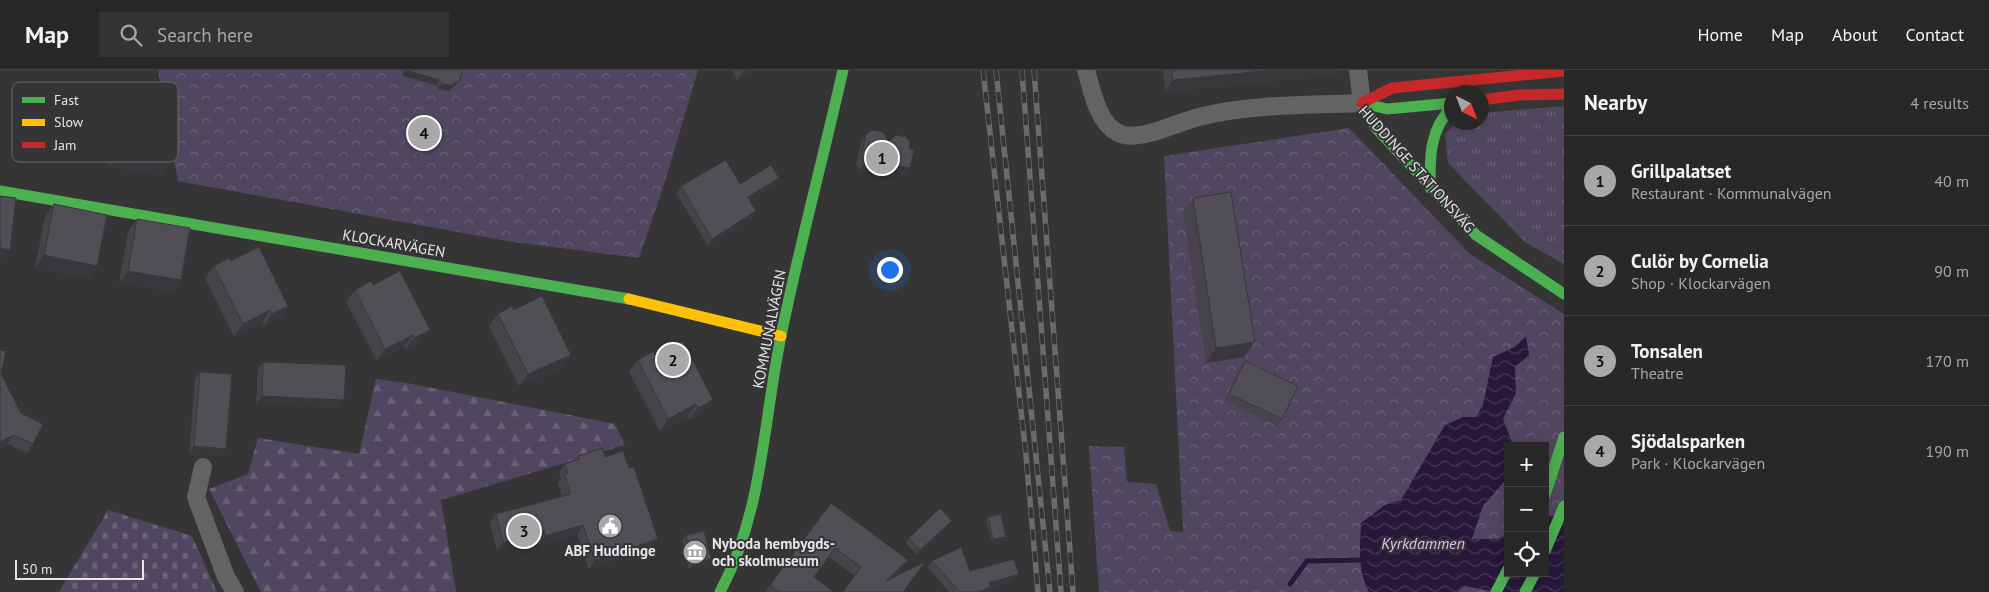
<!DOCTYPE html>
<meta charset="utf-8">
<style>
body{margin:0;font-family:"PT Sans",sans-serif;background:#343434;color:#f1f3f6}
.controls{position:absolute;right:15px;bottom:15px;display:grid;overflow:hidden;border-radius:0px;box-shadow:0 2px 12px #0003}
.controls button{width:45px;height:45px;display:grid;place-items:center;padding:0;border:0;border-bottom:1px solid #444445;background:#282828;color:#f1f3f6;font:25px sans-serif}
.compass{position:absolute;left:1444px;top:15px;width:45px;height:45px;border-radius:50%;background:#282828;box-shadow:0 2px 12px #0003;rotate:138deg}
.scale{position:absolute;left:15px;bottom:12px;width:129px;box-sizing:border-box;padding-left:5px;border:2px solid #e6e5e7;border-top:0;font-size:14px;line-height:18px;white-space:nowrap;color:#e6e5e7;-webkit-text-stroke:4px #353437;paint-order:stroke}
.you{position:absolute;left:889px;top:199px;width:18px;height:18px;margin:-12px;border:4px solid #fff;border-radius:50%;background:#1a73e8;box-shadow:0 0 0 8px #1a73e833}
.badge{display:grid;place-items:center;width:32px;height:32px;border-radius:50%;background:#a8a7a9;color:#111;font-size:16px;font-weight:700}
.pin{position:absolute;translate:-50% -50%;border:2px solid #fff;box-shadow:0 1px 5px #0006}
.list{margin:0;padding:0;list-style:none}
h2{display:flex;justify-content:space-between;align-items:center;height:65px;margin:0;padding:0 20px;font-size:21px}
h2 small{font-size:16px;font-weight:400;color:#a5a6a8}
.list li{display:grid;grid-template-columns:32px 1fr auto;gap:15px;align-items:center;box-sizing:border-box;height:90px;padding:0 20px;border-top:1px solid #444445}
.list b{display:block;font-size:19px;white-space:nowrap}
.list p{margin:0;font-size:16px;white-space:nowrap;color:#a5a6a8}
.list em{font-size:16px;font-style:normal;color:#a5a6a8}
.icon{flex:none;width:28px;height:28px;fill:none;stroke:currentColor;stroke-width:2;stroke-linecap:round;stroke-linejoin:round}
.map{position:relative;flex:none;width:1564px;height:522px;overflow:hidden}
header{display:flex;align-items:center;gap:30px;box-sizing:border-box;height:70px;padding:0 25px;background:#282828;border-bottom:1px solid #444445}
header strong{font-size:24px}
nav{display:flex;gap:28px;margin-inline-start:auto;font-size:18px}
.search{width:350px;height:45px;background:#343434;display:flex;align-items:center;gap:12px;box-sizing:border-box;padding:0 18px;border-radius:0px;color:#a5a6a8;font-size:19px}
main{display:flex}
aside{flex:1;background:#282828}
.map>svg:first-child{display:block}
.grass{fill:url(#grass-tufts)}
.forest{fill:url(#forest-firs)}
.cemetery{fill:url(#cemetery-stones)}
.park{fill:url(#park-crowns);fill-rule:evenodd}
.water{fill:url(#water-waves)}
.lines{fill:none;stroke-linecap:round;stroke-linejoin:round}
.stream{stroke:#271739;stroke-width:5}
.street{stroke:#636363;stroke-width:18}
.fast{stroke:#4caf50;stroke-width:11}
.slow{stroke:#ffc107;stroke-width:11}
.jam{stroke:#c62828;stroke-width:11}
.rail-casing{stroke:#6b6b6b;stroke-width:5.5}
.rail{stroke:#353437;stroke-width:4;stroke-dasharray:11;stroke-linecap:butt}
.wall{fill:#46434a}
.shaded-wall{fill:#39373c}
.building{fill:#514e56;stroke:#39373c}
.labels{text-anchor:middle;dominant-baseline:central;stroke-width:4;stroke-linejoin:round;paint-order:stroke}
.street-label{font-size:15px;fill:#e6e5e7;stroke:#353437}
.poi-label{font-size:15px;font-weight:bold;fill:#e6e5e7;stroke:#353437;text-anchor:start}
.water-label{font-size:16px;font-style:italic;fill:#d8c2fa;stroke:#353437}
.key{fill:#353437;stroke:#6a696c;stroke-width:1}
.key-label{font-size:14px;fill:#e6e5e7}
</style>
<header>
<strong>Map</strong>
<div class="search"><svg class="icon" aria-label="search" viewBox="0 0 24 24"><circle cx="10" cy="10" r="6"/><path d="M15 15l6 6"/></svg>Search here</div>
<nav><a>Home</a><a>Map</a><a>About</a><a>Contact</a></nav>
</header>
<main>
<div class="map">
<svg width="1564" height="522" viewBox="0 0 1564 522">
<defs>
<pattern id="grass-tufts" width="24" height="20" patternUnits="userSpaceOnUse" patternTransform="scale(1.25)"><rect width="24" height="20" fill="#514660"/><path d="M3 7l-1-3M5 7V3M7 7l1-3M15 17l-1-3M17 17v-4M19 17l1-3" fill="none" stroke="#6a6177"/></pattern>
<pattern id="forest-firs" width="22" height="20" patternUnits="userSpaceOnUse" patternTransform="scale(1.25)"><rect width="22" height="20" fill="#514660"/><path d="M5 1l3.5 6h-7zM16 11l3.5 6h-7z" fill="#6a6177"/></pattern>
<pattern id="cemetery-stones" width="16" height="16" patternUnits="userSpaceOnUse" patternTransform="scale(1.25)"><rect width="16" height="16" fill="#514660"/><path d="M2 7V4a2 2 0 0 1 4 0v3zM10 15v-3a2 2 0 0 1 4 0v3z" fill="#6a6177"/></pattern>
<pattern id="park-crowns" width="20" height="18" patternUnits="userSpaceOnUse" patternTransform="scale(1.25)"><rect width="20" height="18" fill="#514660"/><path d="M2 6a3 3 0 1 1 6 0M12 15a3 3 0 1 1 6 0" fill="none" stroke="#6a6177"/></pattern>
<pattern id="water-waves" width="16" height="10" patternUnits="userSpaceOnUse" patternTransform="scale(1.25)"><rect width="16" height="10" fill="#271739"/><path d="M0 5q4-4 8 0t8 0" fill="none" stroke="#463956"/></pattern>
</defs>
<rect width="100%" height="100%" fill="#353536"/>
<path class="grass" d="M1564,36v158l-39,-22 -77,-79 -3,-29 11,-11 26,-1v-9z"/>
<path class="forest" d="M376,309l31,4 208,41 10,21 -184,55 15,92h-195l-52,-103 39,-15 10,-36 101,16z"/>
<path class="cemetery" d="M108,440l84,26 25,56h-158z"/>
<path class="park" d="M158,0h540l-35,118 -24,70 -132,-17 -329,-60z
M1349,58l121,126 94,60v278h-465l-10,-146 35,1 3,35 29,2 14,47 13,1 -19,-376zM1508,376h37v127h-37z"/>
<path class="water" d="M1526,266l3,19 -14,12 1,26 -13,26 9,23 4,4h-8v31l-25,29 -11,33h25l11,-5v39h37v-55l19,-6v80h-68l-32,-6 -6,6h-89c-12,-22 -9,-45 -8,-69l24,-18 16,-5 44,-75 18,-8h13l7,-12 10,-48 22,-10z"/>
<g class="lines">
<path class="stream" d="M1290,514l17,-23 58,-1"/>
<path class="street" d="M1086,0c6,20 11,52 32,63 22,10 59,-11 81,-16 49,-13 112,-12 163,-14l-4,-33
M203,397l-7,30 30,80 9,15"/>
<path class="fast" d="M1362,33l14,25 100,107 88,59
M1362,33l25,6 65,-6
M1430,118c0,-30 -1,-58 22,-81
M0,121l629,108
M1545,425l19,-58
M1545,481l19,-45
M720,522c43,-80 43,-169 61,-256 18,-89 42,-177 62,-266
M1496,522l12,-23
M1525,522l10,-19"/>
<path class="slow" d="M629,229l152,37"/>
<path class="jam" d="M1482,30l37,-5 45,-1
M1362,33l30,-15 172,-17"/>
<defs>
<path id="rail" d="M983,0l43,385 12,137
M996,0l54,522
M1022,0l39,522
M1034,0l39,522"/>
</defs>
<use href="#rail" class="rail-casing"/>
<use href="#rail" class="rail"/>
</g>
<path class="wall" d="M404,0h57l-5,15 -8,6 -10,-2 -2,-4 -34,-9z
M732,0h21l-1,2 -15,8z
M1163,0h178l-4,5 -172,17z
M37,21l45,57 -9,12 -52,-8 8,-49z
M126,34l43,59 -9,12 -51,-8 8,-51z
M866,65l43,14 -4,26 -9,-2 -5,4 -7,-1 -6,-9 -8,5 -10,-2 -4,-5 5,-23z
M779,108l-5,7 -25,15 7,11 -5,7 -43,28 -32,-53 5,-7 59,-2z
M1193,128l51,159 -38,6 -23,-151z
M54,134l43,62 -9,12 -53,-10 10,-51z
M137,149l36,73 -54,-9 9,-51z
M231,191l57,45 -8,12 -16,8 -2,-3 -28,14 -29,-59 9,-12z
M373,215l48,57 -16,8 -1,-3 -27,14 -31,-59 9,-12z
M498,244l73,41 -8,13 -44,18 -30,-60z
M0,280l1,24 32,70 -6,9 -20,-9 -7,4z
M655,285l49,58 -15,7 -1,-3 -28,14 -31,-59 9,-12z
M1245,291l37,58 -5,7 -53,-25 16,-33z
M263,292l76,45 -83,-3 2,-35z
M200,302l26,77 -5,7 -32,-2 6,-75z
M578,386l27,1 47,91 -63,21 -12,-35 -38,11 -2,-5 -40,11 -7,-28 6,-9 66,-17 -4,-13 3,-5 -2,-6 6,-9 10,-4z
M831,433l71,66 -9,9 11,14 -49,-16 -26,-19 -15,20 20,15h-69z
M988,447l16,22 -12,3 -6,-23z
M948,456l-31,29 -11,-12 3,-5z
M686,465l25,24 -4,5 -18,5 -7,-29z
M932,491l38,10 44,9 -24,8 -3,4h-38l-22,-25z"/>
<path class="shaded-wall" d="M406,0l33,10 -3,5 -34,-9z
M747,0h6l-1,2 -15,8 5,-7z
M1274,0h67l-4,5 -172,17 8,-12z
M460,10l-4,5 -8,6 -10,-2 4,-5z
M30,70l52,8 -9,12 -52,-8z
M117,85l52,8 -9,12 -51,-8z
M883,90l-5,7 -8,5 -10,-2 5,-8z
M901,96l9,2 -5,7 -9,-2 -5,4 -7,-1 6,-8z
M779,108l-5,7 -31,19 5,-7z
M756,141l-5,7 -43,28 4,-7z
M0,178l10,2 -9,12h-1z
M44,185l53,11 -9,12 -53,-10z
M128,201l53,9 -8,12 -54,-9z
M288,236l-8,12 -16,8 8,-12z
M270,240l-8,13 -28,14 9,-13z
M430,260l-9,12 -16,8 9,-12z
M413,265l-9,12 -27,14 8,-12z
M1255,272l-11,15 -38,6 10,-15z
M571,285l-8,13 -44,18 9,-12z
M262,326l82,4 -5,7 -83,-3z
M713,330l-9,13 -15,7 9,-12z
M696,334l-8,13 -28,14 8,-12z
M14,365l-7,9 -7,4v-6z
M194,376l32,3 -5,7 -32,-2z
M952,451l-4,5 -31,29 3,-5z
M583,455l-6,9 -38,11 6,-9z
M544,461l-7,9 -40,11 6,-9z
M1006,467l-2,2 -12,3 1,-3z
M658,469l-6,9 -63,21 6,-9z
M711,489l-4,5 -18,5 4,-5z
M908,490l-6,9 -23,21 7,-9z
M1019,504l-5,6 -24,8 -3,4h-8l10,-9z"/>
<path class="building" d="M406,0h56l-2,10 -8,5 -10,-1 -3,-4z
M741,0h6l-5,3z
M1172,0h102l-101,10z
M126,34l51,8 -8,51 -52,-8z
M872,60l11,2 6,10 7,-7 10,2 4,5 -1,7 5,1 -4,18 -9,-2 -5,3 -6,-1 -7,-8 -8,5 -10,-3 -4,-5 5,-22z
M726,90l14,24 31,-19 8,13 -31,19 8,14 -44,28 -31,-53z
M1231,122l24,150 -39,6 -23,-150z
M0,126l16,2 -6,52 -10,-2z
M54,134l53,11 -10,51 -53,-11z
M137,149l53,9 -9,52 -53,-9z
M259,177l29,59 -16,8 -2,-4 -27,14 -29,-58 16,-8 1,3z
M400,201l30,59 -16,8 -1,-3 -28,14 -30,-59 16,-9 2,4z
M542,226l29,59 -43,19 -30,-60 14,-8 2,4z
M683,271l30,59 -15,8 -2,-4 -28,15 -30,-59 16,-9 1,4z
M0,280l6,1 -5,23 20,39 22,11 -10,20 -19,-9 -14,7z
M1245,291l53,25 -16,33 -53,-25z
M263,292l83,3 -2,35 -82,-4z
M200,302l32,2 -6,75 -32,-3z
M602,378l3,9 18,-6 6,17 5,-1 24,72 -63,21 -12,-35 -38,11 -1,-5 -41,11 -7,-28 75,-20 -7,-19 4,-2 -3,-9 14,-5 -1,-3z
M831,433l77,57 -22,21 39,-19 -22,30h-60l18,-25 -26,-19 -21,29 20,15h-55l-9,-7z
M940,438l12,13 -32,29 -11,-12z
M1001,444l5,23 -13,2 -5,-22z
M704,461l7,28 -18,5 -7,-29z
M961,477l9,24 44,-12 5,15 -30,9 2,3 -12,6h-19l-28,-31z"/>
<defs>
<symbol id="civic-disc" viewBox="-11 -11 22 22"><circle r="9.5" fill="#a8a7a9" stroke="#353437"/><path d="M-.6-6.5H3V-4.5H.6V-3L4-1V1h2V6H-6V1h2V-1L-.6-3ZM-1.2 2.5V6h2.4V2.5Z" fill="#fff"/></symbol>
<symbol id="museum-disc" viewBox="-11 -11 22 22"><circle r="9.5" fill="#a8a7a9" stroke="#353437"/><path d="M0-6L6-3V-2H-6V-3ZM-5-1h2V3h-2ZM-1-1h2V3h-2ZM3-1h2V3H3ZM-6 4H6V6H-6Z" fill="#fff"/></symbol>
</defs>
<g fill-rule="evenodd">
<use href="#civic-disc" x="596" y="442" width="28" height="28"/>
<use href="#museum-disc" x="681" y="468" width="28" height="28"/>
</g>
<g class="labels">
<g class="street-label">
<text transform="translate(1417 99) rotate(48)">HUDDINGE STATIONSVÄG</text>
<text transform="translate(394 173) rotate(10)">KLOCKARVÄGEN</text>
<text transform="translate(769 259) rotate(-79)">KOMMUNALVÄGEN</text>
</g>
<g class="poi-label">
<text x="712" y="473">Nyboda hembygds-<tspan x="712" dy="17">och skolmuseum</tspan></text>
<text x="610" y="480" text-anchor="middle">ABF Huddinge</text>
</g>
<g class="water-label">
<text x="1423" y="473">Kyrkdammen</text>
</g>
</g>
<rect x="12" y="12" width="166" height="80" rx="8" class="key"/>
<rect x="22" y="27" width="23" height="6" fill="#4caf50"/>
<rect x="22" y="49" width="23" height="7" fill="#ffc107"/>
<rect x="22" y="72" width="23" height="6" fill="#c62828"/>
<g class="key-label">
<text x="54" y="35">Fast</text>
<text x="54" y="57">Slow</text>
<text x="54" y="80">Jam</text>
</g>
</svg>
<div class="controls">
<button>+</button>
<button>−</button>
<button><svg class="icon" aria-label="locate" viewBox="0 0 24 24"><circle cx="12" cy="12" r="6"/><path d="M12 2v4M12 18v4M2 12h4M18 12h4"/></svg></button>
</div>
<svg class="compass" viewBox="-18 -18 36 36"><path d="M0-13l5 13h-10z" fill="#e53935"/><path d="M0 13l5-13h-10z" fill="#a5a6a8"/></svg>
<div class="scale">50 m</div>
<div class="you"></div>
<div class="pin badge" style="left:882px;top:88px">1</div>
<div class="pin badge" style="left:673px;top:290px">2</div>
<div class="pin badge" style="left:524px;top:461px">3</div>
<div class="pin badge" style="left:424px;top:63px">4</div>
</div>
<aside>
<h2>Nearby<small>4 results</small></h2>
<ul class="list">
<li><span class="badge">1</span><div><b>Grillpalatset</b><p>Restaurant · Kommunalvägen</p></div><em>40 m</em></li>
<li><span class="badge">2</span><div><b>Culör by Cornelia</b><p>Shop · Klockarvägen</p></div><em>90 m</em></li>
<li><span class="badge">3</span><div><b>Tonsalen</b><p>Theatre</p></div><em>170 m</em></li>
<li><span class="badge">4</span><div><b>Sjödalsparken</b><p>Park · Klockarvägen</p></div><em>190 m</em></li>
</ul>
</aside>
</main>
